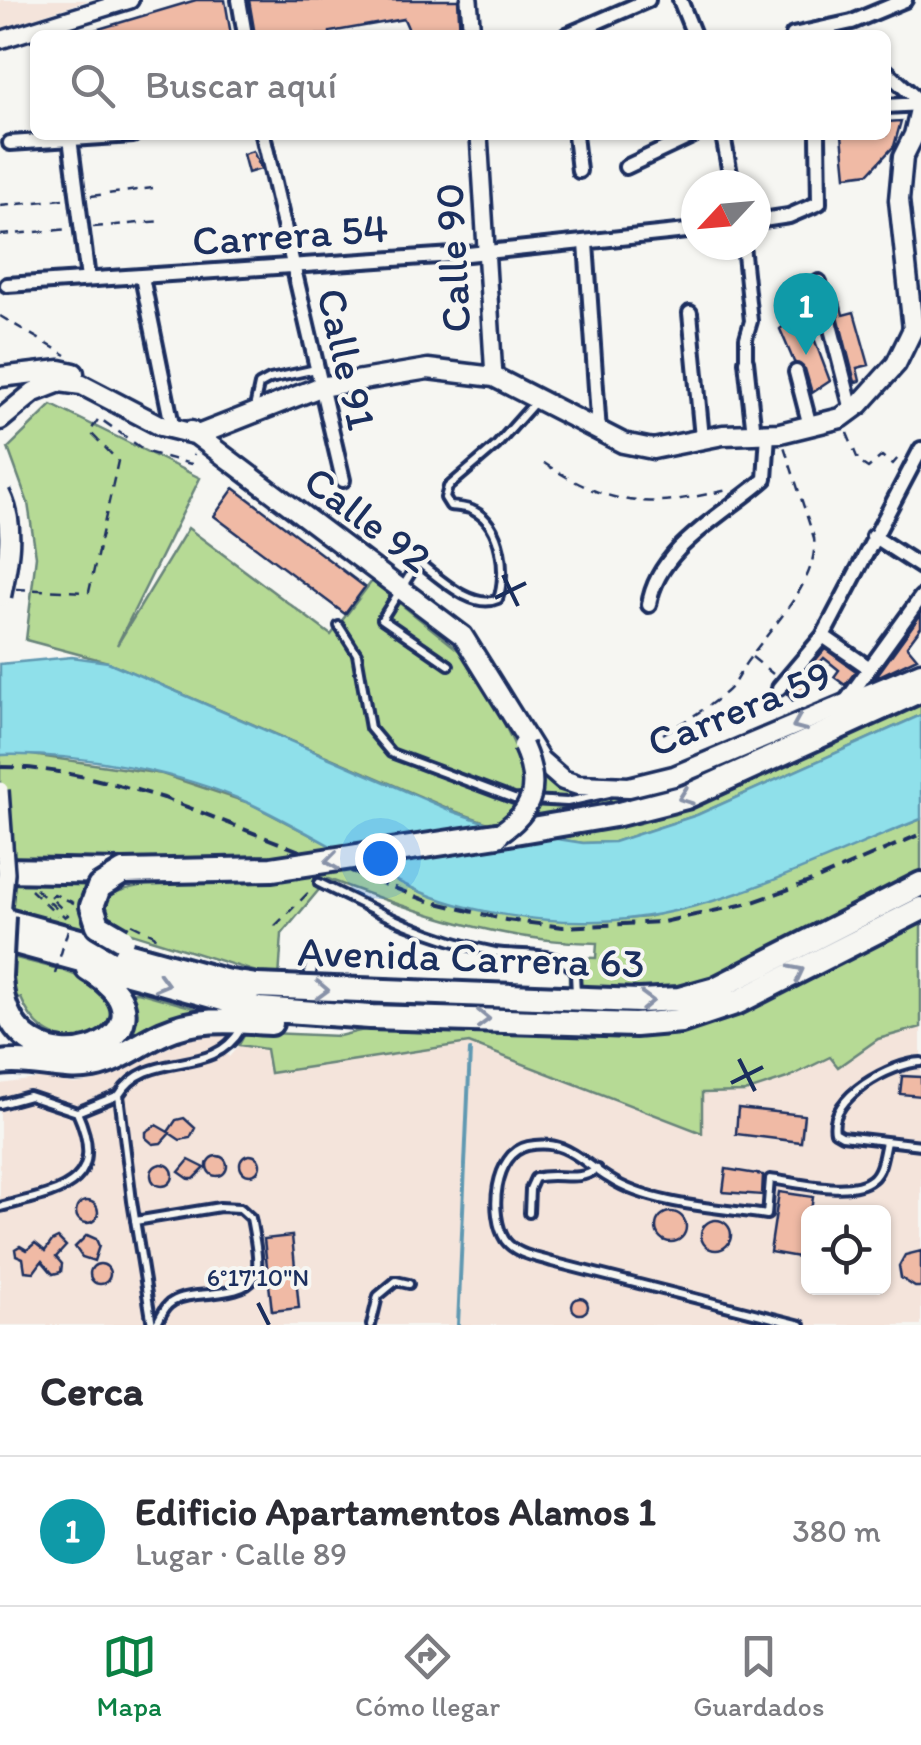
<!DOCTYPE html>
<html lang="es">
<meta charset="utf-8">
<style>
body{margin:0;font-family:Itim,sans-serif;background:#f2f2f3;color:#2b2b33}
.controls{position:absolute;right:30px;bottom:30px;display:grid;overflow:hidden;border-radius:15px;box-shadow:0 2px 8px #0004}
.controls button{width:90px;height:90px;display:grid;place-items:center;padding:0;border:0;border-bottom:2px solid #e1e1e2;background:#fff;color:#2b2b33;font:50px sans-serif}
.compass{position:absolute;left:681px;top:170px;width:90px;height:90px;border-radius:50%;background:#fff;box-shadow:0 2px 8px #0004;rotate:244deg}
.you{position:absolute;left:380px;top:858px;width:35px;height:35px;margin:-25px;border:8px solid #fff;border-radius:50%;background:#1a73e8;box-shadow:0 0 0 15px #1a73e833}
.badge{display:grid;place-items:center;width:65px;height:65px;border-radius:50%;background:#0b8043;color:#fff;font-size:32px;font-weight:700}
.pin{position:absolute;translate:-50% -82px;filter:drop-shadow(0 2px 5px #0008)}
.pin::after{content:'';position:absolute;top:52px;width:35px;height:30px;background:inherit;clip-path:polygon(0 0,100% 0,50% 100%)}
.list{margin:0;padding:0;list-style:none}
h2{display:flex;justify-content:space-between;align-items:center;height:130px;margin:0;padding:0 40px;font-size:42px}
h2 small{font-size:32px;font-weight:400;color:#7c7c81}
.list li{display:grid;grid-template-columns:65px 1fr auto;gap:30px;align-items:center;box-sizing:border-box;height:150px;padding:0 40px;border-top:2px solid #e1e1e2}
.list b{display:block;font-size:38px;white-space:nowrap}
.list p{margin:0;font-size:32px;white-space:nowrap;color:#7c7c81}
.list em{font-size:32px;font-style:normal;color:#7c7c81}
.icon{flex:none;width:55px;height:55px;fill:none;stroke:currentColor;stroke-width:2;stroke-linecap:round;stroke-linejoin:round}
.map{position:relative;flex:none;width:921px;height:1325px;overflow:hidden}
.search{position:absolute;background:#fff;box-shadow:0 2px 8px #0004;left:30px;right:30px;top:30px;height:110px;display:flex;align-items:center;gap:25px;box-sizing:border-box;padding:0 35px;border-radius:15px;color:#7c7c81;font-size:38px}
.sheet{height:280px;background:#fff}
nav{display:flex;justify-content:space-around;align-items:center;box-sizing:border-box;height:140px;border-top:2px solid #e1e1e2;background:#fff;font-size:28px;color:#7c7c81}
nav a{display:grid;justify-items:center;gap:5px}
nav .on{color:#0b8043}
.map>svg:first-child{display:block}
.built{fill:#f4e4db;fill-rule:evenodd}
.green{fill:#b6da95;stroke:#68847a;stroke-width:2.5}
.water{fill:#8fe0ea;stroke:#6199b2;stroke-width:2.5}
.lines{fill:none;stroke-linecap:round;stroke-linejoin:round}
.stream{stroke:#6199b2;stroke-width:4}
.building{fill:#f0baa5;stroke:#1b2f5e;stroke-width:2.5}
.service-casing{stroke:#1b2f5e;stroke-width:14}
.pedestrian-casing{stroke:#1b2f5e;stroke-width:18}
.minor-casing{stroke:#1b2f5e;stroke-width:20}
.tertiary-casing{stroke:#1b2f5e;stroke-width:22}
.secondary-casing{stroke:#1b2f5e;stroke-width:25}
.trunk-casing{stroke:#1b2f5e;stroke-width:30}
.path{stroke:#1b2f5e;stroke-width:2.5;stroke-dasharray:10 8;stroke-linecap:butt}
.service{stroke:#f6f6f2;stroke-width:6}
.pedestrian{stroke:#f6f6f2;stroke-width:10}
.minor{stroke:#f6f6f2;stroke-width:12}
.tertiary{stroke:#f6f6f2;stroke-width:15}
.secondary{stroke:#f6f6f2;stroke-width:18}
.trunk{stroke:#f6f6f2;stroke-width:22}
.rail{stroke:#1b2f5e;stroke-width:4;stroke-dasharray:15 8;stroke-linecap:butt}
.tertiary-bridge-casing{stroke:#1b2f5e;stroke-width:22;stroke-linecap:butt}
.secondary-bridge-casing{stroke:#1b2f5e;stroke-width:25;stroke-linecap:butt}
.trunk-bridge-casing{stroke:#1b2f5e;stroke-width:30;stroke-linecap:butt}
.path-bridge{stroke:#1b2f5e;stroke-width:2.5;stroke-dasharray:10 8;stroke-linecap:butt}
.tertiary-bridge{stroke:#f6f6f2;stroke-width:15}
.secondary-bridge{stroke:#f6f6f2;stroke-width:18}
.trunk-bridge{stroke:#f6f6f2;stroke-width:22}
.oneway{stroke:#8892a8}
.ticks{fill:none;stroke:#1b2f5e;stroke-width:4}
.labels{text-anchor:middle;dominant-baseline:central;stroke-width:8;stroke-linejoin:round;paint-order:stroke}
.street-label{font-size:42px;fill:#1b2f5e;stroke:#f6f6f2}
.ticks-label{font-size:25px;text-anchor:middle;fill:#1b2f5e;stroke:#f6f6f2;stroke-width:8;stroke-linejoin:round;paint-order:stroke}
</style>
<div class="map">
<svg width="921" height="1325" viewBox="0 0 921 1325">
<rect width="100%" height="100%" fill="#f6f6f2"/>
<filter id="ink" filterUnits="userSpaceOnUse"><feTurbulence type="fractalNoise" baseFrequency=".01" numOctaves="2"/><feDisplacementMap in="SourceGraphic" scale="20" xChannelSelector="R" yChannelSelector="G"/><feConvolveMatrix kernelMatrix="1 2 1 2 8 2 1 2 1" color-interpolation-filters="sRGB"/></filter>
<g filter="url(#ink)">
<path class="built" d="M0,0h89l-89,29z
M921,1027v298h-921v-241l43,-6 31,6 22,-3 88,-41 22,-4 23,-2 -9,10 9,13 10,-12 27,3 4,25 198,-30 233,90v-40l44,-1 42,-14 43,-21 8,9 40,-27zM808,1212h76v76h-76z"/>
<path class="green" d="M52,405l148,73 -83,167 71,-117 143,107 41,-54 95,76 18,27 42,87 -1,25 -23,28 -9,1 -40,-14 -346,-149 -82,-22 10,-84 -8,-53 -20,-55z
M921,700v15l-224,100 -83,27 -31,1 -33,-5 91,-17 72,-22z
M25,754l137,20 87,29 167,87 184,31 47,-4 90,-24 184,-74v59l-183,95 -77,21 -92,-7v-30l27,1 1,-15c-94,-1 -182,-31 -269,-64l-46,55 -3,45 -154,-48c-16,-7 -22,-13 -21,-31 24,-24 134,-19 172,-22l-76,-14 -200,-5v-104z
M537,769c17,8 33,18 51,23 37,13 80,-8 114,-21l5,10 -46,15 -131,25 8,-17z
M0,877l91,5 11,57 -102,-28z
M921,920v107l-43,12 -40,28 -8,-10 -43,21 -42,14 -43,1v40l-233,-90 -199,30 -4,-24 -27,-4 7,-13 93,4 29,-7 287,6 42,-6 40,-14z
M13,957c26,8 57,12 80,28 57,37 -40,94 -72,13l-6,-1z
M138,992l81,23 -105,32 12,-54z"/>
<path class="water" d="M72,657l36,5 346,150 50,17 41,8 38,6 31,-1 83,-27 224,-100v104c-103,41 -211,99 -323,102 -58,2 -133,-8 -186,-33 -55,-25 -106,-58 -161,-84 -72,-33 -172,-51 -251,-49v-91z"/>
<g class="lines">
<path class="stream" d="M458,1325l12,-275"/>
</g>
<path class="building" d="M196,0h29l6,35h-139v-4z
M249,0h209l2,35h-49l-7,-16 -74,13v3h-75z
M901,121l-7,25 -25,27 -23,3 -4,-41h44v-13z
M253,151l8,18 -13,4 -5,-19z
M840,302l3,13 11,-3 15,53 -12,3 3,13 -5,1 -20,-78z
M803,309l27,72 -18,12 -7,-24 -11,-7 -14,-33z
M234,488l131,99 -20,27 -131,-98z
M921,614v13l-14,19 10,12 -42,20z
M825,649l31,22 -11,14 -11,-8 5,-7 -15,-12 -14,15 6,4 -23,24 -6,-7z
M902,1076l19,1v19l-21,-2z
M738,1108l66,7 -3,27 -65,-8z
M184,1118l11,10 -5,10 -10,2 -12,-8 8,-12z
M156,1125l14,8 -9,10 -8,1 -7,-6v-6z
M240 1165a10 10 0 1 1 20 0a10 10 0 1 1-20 0Z
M207 1166a10 10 0 1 1 20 0a10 10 0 1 1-20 0Z
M189,1160l16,8 -11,11h-5l-10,-7z
M151 1175a11 11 0 1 1 22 0a11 11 0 1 1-22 0Z
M726,1169l37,6 -1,20 -39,-3z
M779,1192l34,5 -9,61 -34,-6z
M76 1212a11 11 0 1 1 22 0a11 11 0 1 1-22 0Z
M656 1227a15 15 0 1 1 30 0a15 15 0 1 1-30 0Z
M701 1235a15 15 0 1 1 30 0a15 15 0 1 1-30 0Z
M87,1235l9,4 3,7 -5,15 -12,-4 -7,-10z
M292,1236l7,72 -27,3 -8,-72z
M58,1238l8,8 -10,11 6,7 -1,8 -8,2 -11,-13 -8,11 -9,-1 -2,-13 -7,-3 -1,-6 5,-3 7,4 8,-7 10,8 7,-10z
M921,1251v36h-6l-14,-9 -2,-12 6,-11z
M90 1274a10 10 0 1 1 20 0a10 10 0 1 1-20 0Z
M572 1306a8 8 0 1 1 16 0a8 8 0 1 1-16 0Z"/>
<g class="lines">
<defs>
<path id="service" d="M254,408l5,-23 11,-6 46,-10
M339,626l18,28 13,74 21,25 123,46 53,3 42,-9
M449,665l-67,-46 36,-57c21,15 54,49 80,37 9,-26 4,-74 -24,-88 -6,-4 -17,-4 -24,-5l-5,-8 3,-11 48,-41 41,-46
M319,883c56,28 113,57 176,69 24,4 67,-3 80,21l1,21
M921,1062c-29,1 -93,35 -86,70l7,4 79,9
M0,1104l29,-8 48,16 42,-17
M0,1207c58,-15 110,-21 77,-95
M529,1213l1,-24 5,-11c23,-7 40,6 62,-9
M135,1221l85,-14 20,1 11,10c12,63 13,72 -54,77 -10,1 -22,3 -29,10 -5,5 -8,13 -12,20
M152,1325l-20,-124 -13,-106c30,-48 92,-15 122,-66
M371,1325l7,-29 18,-15 13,3
M801,1325l-249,-63c-16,-5 -37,-8 -47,-22 -16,-25 -11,-87 23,-94 39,-8 53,16 82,33 40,26 110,29 157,36l3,-36c26,3 81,18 102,0 10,-8 11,-25 14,-37"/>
<path id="pedestrian" d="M743,245l8,76 -5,17v23"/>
<path id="minor" d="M239,0l6,35
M680,0l14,35
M567,35l81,-35
M793,35l59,-13 53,-22
M886,71l35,32
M886,106l35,-2
M263,135l80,345
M575,135l4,36
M723,135l9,50
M70,138l18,141
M10,143l123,-8
M626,167l68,-32
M756,221l33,-5 30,-13 -1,-68
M586,243l13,189
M142,277l29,143
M819,282l33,128
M7,285l461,-31 228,-24
M690,313l12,125
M746,361l8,73
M796,372l14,54
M873,536l48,31
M649,605c8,-57 76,-91 116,-126l3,-45
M823,636l45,31
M779,688l44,-52 98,-187
M843,705l78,-108"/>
<path id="tertiary" d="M469,0l3,35
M0,40l130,-40
M479,135l15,242"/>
<path id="secondary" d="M0,377l60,-7 14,3
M0,420l34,-28 26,-10 22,3 79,41 37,9 122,-48 108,-18 66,8 129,66 30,6 70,-14 57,-2 61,-15 19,-14 36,-40 17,-35 -14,-129 4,-43 11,-22 7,-30
M191,431l272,205 77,124 23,20 15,5 51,2 45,-11 247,-104"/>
<path id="trunk" d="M497,835l118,-20 71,-18 235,-107
M0,870l123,2
M0,919l225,62 32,5 382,15 40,-2 36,-10 206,-105
M0,938l259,71 111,8 265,8 46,-4 57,-19 183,-93
M0,979c10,133 201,57 88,-10
M0,1063c31,-5 62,9 93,3 26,-5 46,-22 70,-33 35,-16 71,-12 108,-10"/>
</defs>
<use href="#service" class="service-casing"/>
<use href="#pedestrian" class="pedestrian-casing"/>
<use href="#minor" class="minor-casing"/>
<use href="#tertiary" class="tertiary-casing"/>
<use href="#secondary" class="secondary-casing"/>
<use href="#trunk" class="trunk-casing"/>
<path class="path" d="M91,196l62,-8
M0,206l63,-7
M93,227l69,-6
M0,235l71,-6
M0,316l66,39
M847,433l12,29 9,6 14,-12 10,9 6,-7 4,2
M544,463c73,48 106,44 188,26
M16,589l73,3 29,-131 -28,-29 9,-14 48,34 44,12 3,-10
M752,657l21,17
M663,734c22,-13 45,-26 64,-43 10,-9 14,-22 22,-32 23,-33 70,-78 65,-121l-30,-92
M36,889l29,28 3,-2 -17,-17
M31,890l26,25
M50,897l4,-3 20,9
M132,924l22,11 7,9
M275,926l38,-38
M304,973l6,-34
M316,974l4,-18"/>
<use href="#service" class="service"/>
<use href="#pedestrian" class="pedestrian"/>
<use href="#minor" class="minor"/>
<use href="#tertiary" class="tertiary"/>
<use href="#secondary" class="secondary"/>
<use href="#trunk" class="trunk"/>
<path class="rail" d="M0,767c56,0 110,15 164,31l261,102 81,20 57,7 100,-5 87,-19 65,-23 106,-46"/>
<defs>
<path id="tertiary-bridge" d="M0,790l6,83 -5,52"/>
<path id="secondary-bridge" d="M0,494c16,31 8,69 1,102
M497,835c37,-23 44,-49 26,-89"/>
<path id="trunk-bridge" d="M122,939l-24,-14 -6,-19 7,-19 24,-15 149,-3 225,-34
M0,976l3,-60"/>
</defs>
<use href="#tertiary-bridge" class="tertiary-bridge-casing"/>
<use href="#secondary-bridge" class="secondary-bridge-casing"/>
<use href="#trunk-bridge" class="trunk-bridge-casing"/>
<path class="path-bridge" d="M55,974l14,-48"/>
<use href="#tertiary-bridge" class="tertiary-bridge"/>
<use href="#secondary-bridge" class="secondary-bridge"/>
<use href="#trunk-bridge" class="trunk-bridge"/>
</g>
<defs><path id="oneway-chevron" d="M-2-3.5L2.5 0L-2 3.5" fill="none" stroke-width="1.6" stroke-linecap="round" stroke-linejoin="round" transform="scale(2.5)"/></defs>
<g class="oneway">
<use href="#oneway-chevron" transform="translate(799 724) rotate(157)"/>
<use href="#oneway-chevron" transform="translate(685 797) rotate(160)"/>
<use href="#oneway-chevron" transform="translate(332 861) rotate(173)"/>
<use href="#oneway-chevron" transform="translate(797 972) rotate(-27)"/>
<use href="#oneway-chevron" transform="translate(162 983) rotate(16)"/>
<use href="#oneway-chevron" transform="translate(322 990) rotate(2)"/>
<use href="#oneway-chevron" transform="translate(647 1001) rotate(-2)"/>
<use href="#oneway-chevron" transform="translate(483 1019) rotate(1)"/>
</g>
</g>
<path class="ticks" d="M503,575l15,31M495,598l31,-15M739,1059l16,32M731,1083l32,-16M258,1303l11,22"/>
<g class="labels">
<g class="street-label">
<text transform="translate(290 234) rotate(-4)">Carrera 54</text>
<text transform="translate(452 258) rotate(-93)">Calle 90</text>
<text transform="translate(347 359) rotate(77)">Calle 91</text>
<text transform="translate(368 519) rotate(37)">Calle 92</text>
<text transform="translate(739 708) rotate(-22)">Carrera 59</text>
<text transform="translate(471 957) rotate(2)">Avenida Carrera 63</text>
</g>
</g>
<g class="ticks-label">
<text x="258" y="1286">6°17'10"N</text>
</g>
</svg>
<div class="controls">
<button><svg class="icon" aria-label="locate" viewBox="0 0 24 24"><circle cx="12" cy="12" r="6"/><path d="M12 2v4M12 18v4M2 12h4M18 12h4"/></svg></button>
</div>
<svg class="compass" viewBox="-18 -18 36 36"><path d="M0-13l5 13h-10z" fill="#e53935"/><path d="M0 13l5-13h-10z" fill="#7c7c81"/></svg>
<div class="you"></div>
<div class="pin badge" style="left:806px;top:355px;background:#0f9aa8">1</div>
<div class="search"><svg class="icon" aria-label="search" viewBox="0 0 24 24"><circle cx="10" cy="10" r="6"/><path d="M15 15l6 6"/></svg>Buscar aquí</div>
</div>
<section class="sheet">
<h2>Cerca<small></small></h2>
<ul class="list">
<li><span class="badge" style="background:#0f9aa8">1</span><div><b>Edificio Apartamentos Alamos 1</b><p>Lugar · Calle 89</p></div><em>380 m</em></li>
</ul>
</section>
<nav>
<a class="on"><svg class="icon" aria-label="map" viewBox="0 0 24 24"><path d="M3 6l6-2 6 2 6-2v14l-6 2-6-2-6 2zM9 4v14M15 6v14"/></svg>Mapa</a>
<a><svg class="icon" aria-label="directions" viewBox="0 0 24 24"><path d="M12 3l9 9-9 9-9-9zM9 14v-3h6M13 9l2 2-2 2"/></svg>Cómo llegar</a>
<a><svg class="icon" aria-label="saved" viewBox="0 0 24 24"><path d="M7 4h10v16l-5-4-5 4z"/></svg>Guardados</a>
</nav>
